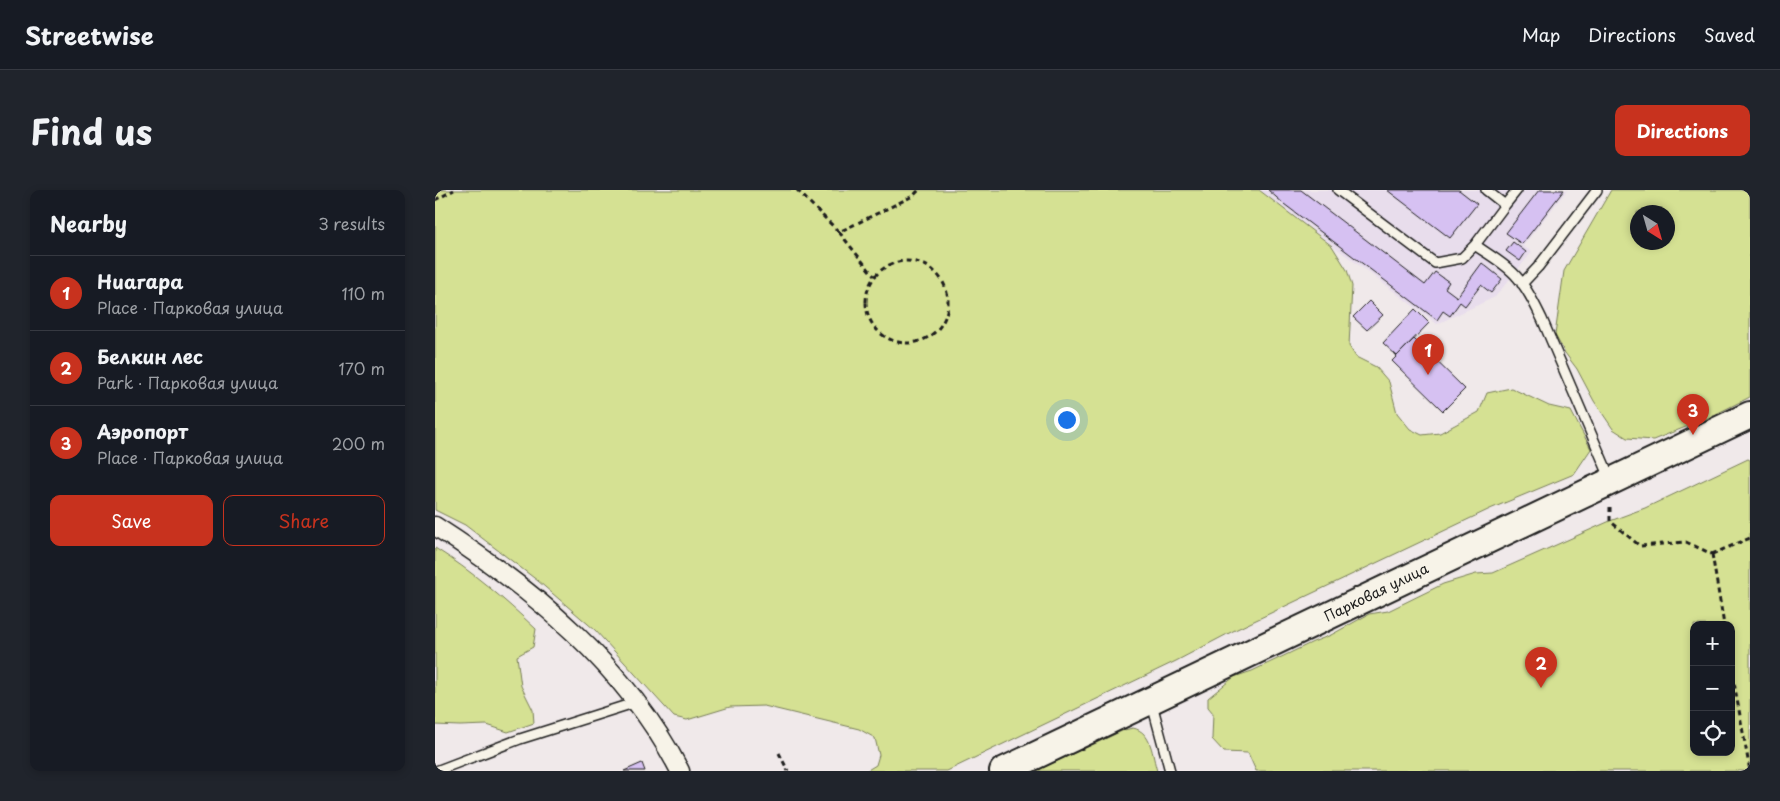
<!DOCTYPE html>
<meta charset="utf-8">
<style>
body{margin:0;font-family:"Playpen Sans",sans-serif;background:#20242c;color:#f1f3f6}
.controls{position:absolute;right:15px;bottom:15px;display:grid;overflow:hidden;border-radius:10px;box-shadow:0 2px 8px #0003}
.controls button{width:45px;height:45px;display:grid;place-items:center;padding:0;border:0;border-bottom:1px solid #363941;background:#171b24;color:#f1f3f6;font:25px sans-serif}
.compass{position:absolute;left:1195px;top:15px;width:45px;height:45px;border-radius:50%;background:#171b24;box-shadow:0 2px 8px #0003;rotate:143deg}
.you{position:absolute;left:631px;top:229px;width:18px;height:18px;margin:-12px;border:4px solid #fff;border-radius:50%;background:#1a73e8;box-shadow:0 0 0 8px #1a73e833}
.badge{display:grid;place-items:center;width:32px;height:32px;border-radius:50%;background:#c8321e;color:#fff;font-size:16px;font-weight:700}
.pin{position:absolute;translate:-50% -41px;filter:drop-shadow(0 1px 2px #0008)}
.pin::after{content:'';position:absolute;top:26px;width:18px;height:15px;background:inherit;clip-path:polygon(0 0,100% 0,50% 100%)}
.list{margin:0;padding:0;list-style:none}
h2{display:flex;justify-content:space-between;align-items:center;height:65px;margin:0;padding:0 20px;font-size:21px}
h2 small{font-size:16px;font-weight:400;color:#9ea1a6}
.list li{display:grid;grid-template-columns:32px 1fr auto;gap:15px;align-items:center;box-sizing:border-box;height:75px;padding:0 20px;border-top:1px solid #363941}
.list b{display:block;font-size:19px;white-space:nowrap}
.list p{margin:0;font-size:16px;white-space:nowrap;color:#9ea1a6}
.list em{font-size:16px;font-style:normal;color:#9ea1a6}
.actions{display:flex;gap:10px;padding:15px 20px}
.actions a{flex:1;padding:11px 0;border:1px solid #c8321e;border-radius:10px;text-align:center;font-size:18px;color:#c8321e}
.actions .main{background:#c8321e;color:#fff}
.icon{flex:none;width:28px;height:28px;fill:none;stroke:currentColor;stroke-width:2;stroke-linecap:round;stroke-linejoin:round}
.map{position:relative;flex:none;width:1315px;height:581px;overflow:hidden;border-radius:10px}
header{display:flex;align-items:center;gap:30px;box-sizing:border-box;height:70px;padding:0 25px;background:#171b24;border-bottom:1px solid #363941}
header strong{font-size:24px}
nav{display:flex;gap:28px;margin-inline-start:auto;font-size:18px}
.intro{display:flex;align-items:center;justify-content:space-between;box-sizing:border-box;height:120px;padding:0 30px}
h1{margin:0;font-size:35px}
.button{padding:12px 22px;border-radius:10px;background:#c8321e;color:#fff;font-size:18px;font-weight:700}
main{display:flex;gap:30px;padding:0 30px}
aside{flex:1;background:#171b24;border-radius:10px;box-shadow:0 2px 8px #0003}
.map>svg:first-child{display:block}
.built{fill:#e8ddec}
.green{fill:#d5e193;stroke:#787e58;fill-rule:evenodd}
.building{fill:#d6c1f2;stroke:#1c1c1c}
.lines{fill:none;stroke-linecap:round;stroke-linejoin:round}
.lane-casing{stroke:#1c1c1c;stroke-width:12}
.street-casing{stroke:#1c1c1c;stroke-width:21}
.secondary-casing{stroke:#1c1c1c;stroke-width:30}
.path{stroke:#1c1c1c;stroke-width:3;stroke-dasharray:5 4;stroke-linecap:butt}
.lane{stroke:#f7f3e8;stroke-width:9}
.street{stroke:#f7f3e8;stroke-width:18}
.secondary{stroke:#f7f3e8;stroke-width:26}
.labels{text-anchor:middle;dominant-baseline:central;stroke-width:4;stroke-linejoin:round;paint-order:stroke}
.street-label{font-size:14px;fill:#1c1c1c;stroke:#f7f3e8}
</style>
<header>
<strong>Streetwise</strong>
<nav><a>Map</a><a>Directions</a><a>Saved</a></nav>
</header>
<div class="intro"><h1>Find us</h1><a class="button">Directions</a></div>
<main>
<aside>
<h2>Nearby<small>3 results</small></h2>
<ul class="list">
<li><span class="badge">1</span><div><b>Ниагара</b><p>Place · Парковая улица</p></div><em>110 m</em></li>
<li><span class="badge">2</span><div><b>Белкин лес</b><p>Park · Парковая улица</p></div><em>170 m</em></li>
<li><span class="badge">3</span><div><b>Аэропорт</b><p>Place · Парковая улица</p></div><em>200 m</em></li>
</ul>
<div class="actions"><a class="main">Save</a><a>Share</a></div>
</aside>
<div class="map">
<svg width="1315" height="581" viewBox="0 0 1315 581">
<rect width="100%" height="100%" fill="#f0e9ea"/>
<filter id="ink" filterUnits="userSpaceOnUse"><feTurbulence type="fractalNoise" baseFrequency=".02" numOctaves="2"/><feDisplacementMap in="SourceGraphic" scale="10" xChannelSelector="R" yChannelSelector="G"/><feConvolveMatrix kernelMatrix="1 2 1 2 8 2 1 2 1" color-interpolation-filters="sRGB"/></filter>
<g filter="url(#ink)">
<path class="built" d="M824,0h308l-44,56 9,6 -37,45 -58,27z"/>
<path class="green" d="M0,0h824l73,56 15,24 5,16 -3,60 7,11 20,10 13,15 8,31 13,16 12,6 18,-2 39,-21 8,-19 24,-5 38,18 22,5 20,38 -17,25 -84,35 -255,121 -59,31 -229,110h-81l10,-6 3,-10 -4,-17 -16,-9 -95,-23 -34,1 -43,13 -13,-3 -79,-87 -57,-49 -73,-56 -30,-15z
M1176,0h139v207l-44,22 -53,21 -26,-2 -14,-9 -19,-28 -17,-32 -12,-16 -10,-18 9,-64zM1202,22h30v30h-30z
M1313,269l2,1v311h-494l-8,-18 -24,-1 -12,-13 1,-26 -5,-6v-9l26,-21 18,-6 61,-29 18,-7 38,-21 19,-3 55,-27 33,-10 17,-1 117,-52 35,-13zM1259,435h37v127h-37z
M0,358c37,23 69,51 101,81l-3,18 -16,9 4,30 12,24 1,13 -26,9 -21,-7 -27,1 -25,-1z
M698,538c19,4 19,27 24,43h-121l88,-41z"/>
<path class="building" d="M833,0h33l124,95 10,-13 14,10 -4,6 12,9 25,-34 20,16 -11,14 -10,-8 -16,21 -5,-4 -10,14 -7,-5 -6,9 -153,-116z
M952,0h72l18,14 -27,34z
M1104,0h25l-42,54 -16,-11z
M1078,52l13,10 -6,9 -14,-10z
M934,111l14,14 -16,15 -14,-13z
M980,119l14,14 -32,33 -14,-13z
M979,149l51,50 -22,22 -51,-50z
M207,573l3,8h-21z"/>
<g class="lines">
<defs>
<path id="lane" d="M903,0l97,73 27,-5 13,-13 30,-40 -19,-15
M1070,15l12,-15
M1040,55c14,10 31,19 42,32 11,12 18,28 25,42l69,161
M1087,94l16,-17 59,-77
M717,514l18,67
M1,581l84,-32 117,-37"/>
<path id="street" d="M0,336c98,63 191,140 245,245"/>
<path id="secondary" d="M568,581l747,-356"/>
</defs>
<use href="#lane" class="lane-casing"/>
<use href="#street" class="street-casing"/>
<use href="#secondary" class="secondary-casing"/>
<path class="path" d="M362,0l42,42 74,-36 6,-6
M0,10l19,-10
M404,42l35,44
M431 112a41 41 0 1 1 82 0a41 41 0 1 1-82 0Z
M1175,317v14l30,25 46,-4 26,12
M1277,364l12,71
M1277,364l38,-16
M1296,476l19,105
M344,563l9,18"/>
<use href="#lane" class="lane"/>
<use href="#street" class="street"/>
<use href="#secondary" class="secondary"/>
</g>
</g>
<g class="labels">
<g class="street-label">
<text transform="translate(941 402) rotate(-26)">Парковая улица</text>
</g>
</g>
</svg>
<div class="controls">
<button>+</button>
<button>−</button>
<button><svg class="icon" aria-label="locate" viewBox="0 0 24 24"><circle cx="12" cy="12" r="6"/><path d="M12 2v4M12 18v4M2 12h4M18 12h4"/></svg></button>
</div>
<svg class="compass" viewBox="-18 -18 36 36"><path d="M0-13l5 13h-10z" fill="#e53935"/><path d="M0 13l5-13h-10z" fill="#9ea1a6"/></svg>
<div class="you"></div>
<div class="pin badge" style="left:993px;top:185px">1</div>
<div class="pin badge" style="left:1106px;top:498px">2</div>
<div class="pin badge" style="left:1258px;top:245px">3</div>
</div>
</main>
